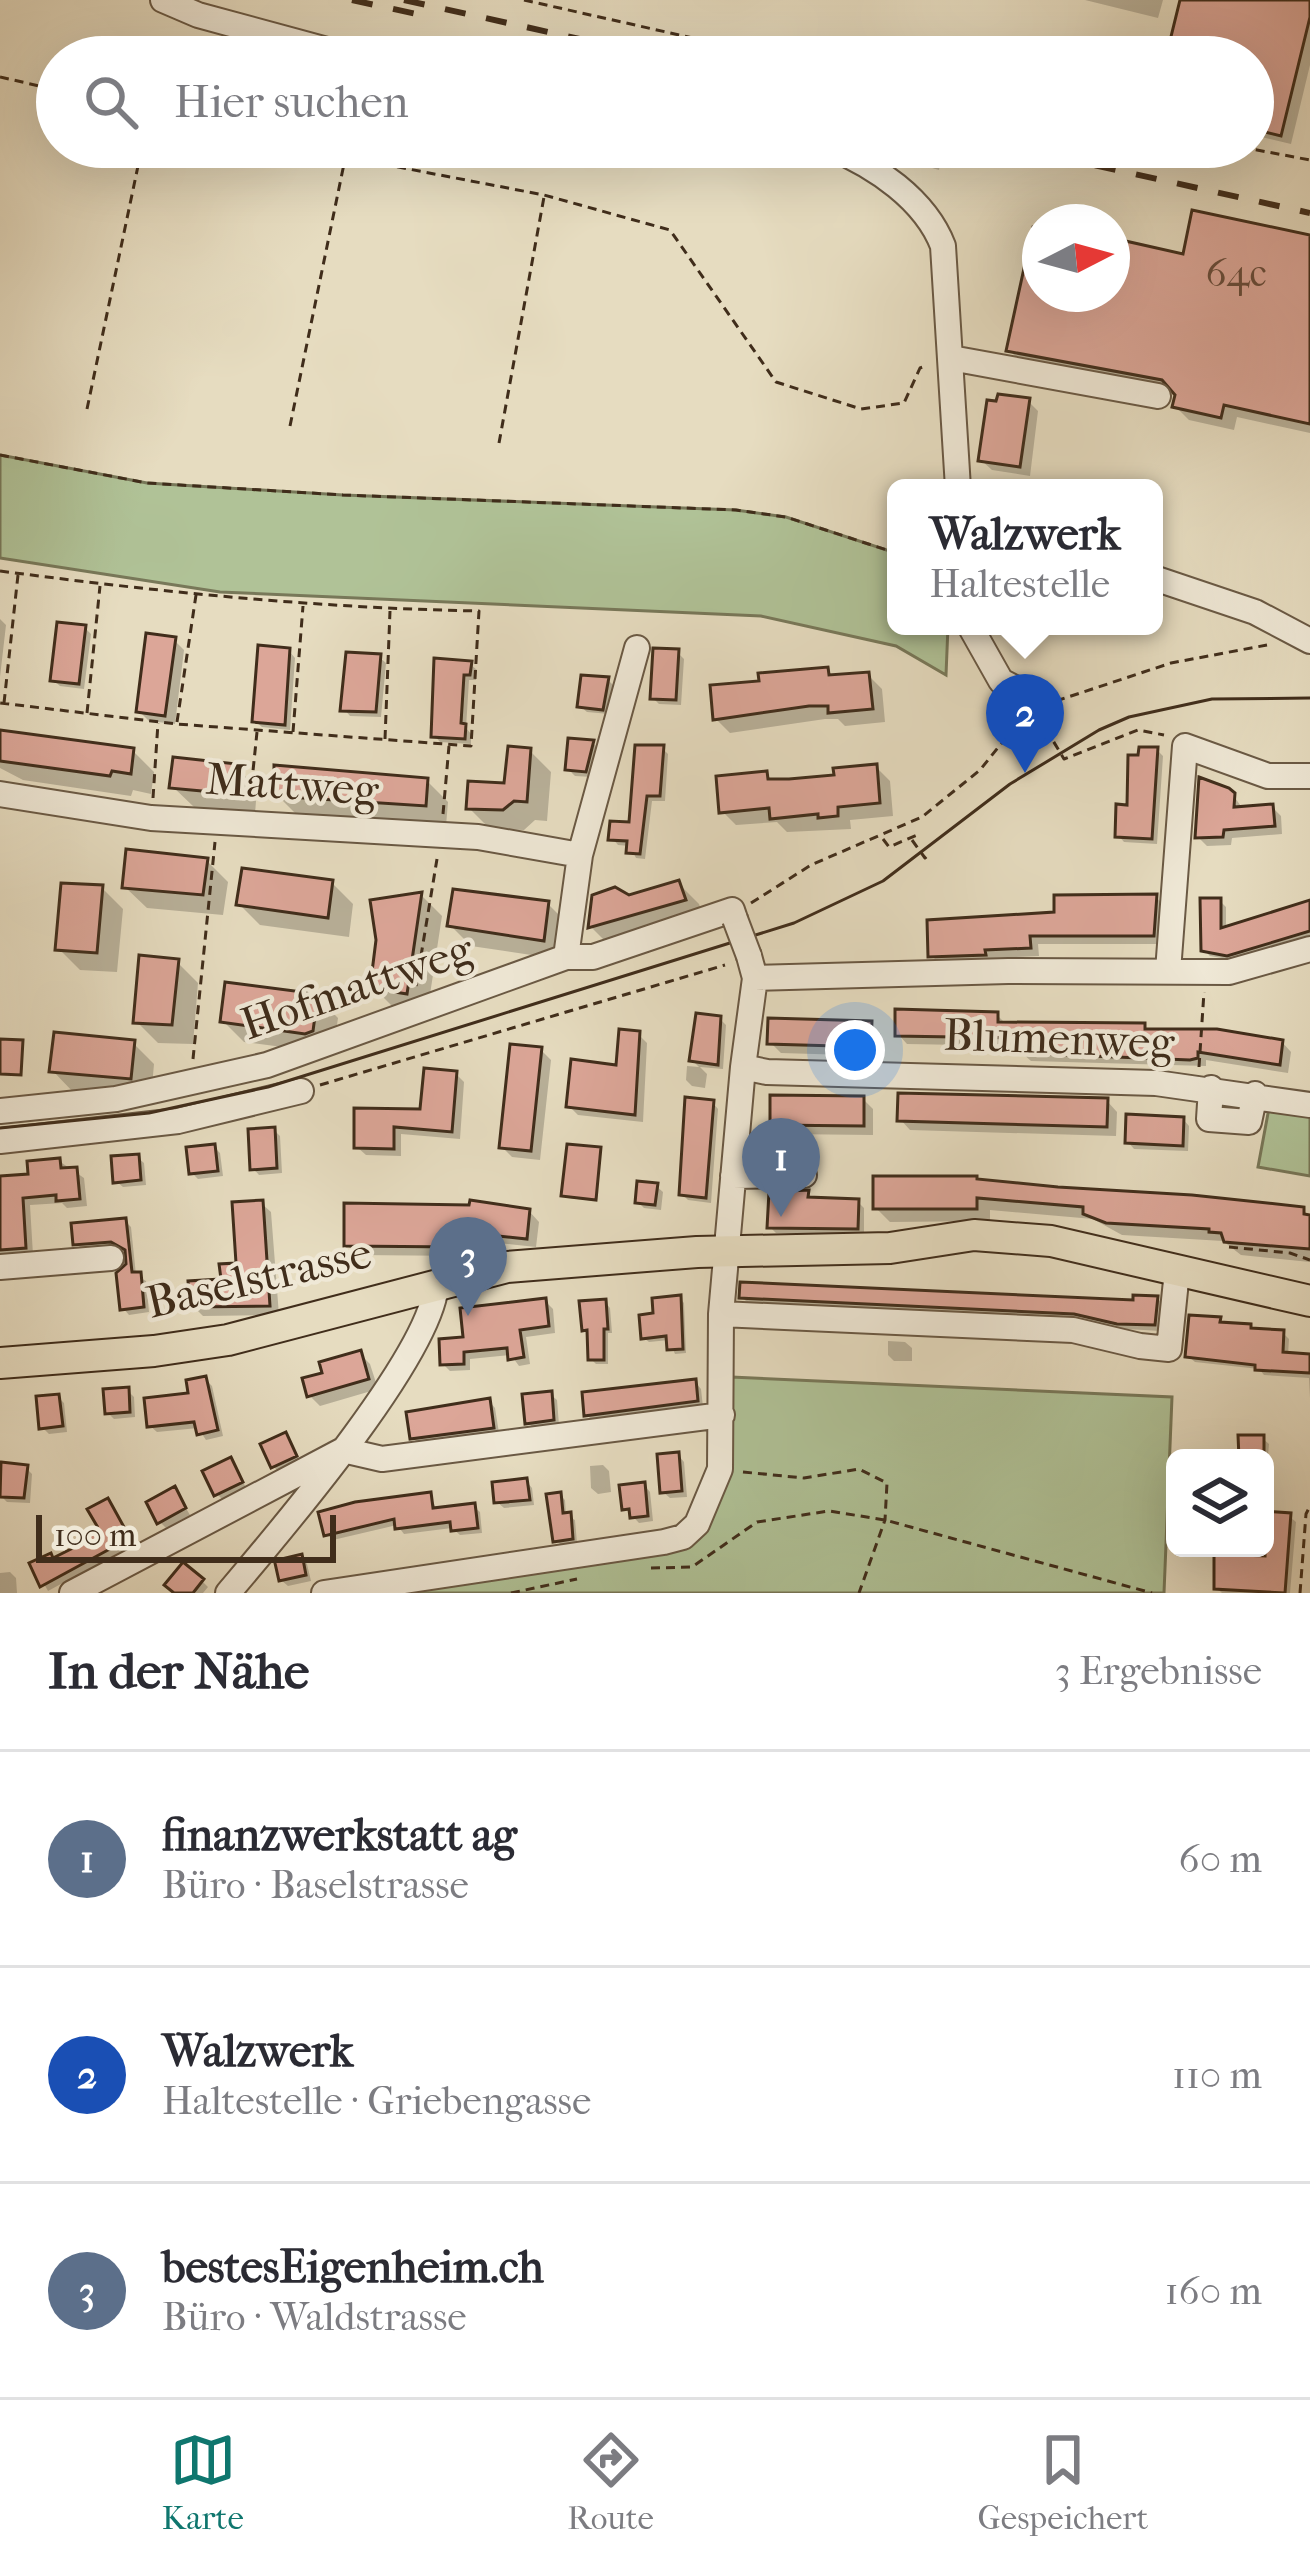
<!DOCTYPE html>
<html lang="de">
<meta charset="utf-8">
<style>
body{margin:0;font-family:"IM FELL French Canon",serif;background:#f2f2f3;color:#2b2b33}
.controls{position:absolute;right:36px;bottom:36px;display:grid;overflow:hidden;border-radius:18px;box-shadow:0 12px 48px #0002}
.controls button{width:108px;height:108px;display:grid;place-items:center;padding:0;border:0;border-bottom:3px solid #e1e1e2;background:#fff;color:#2b2b33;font:60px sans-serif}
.compass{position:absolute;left:1022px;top:204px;width:108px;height:108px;border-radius:50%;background:#fff;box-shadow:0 12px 48px #0002;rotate:84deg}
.scale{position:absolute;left:36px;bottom:30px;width:300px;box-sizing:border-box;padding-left:12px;border:6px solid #402d1b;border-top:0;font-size:33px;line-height:42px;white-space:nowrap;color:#402d1b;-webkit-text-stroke:9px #efe8d6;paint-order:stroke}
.you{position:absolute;left:855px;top:1050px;width:42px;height:42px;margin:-30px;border:9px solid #fff;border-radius:50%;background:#1a73e8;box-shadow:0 0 0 18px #1a73e833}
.badge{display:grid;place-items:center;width:78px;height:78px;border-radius:50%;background:#0f766e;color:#fff;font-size:39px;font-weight:700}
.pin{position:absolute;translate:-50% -99px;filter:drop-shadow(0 3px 6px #0008)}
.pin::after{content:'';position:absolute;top:63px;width:42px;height:36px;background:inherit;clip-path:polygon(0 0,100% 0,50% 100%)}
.popup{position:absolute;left:887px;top:479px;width:276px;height:156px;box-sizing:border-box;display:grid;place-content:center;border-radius:18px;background:#fff;filter:drop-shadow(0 3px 9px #0005);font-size:39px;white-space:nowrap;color:#7c7c81}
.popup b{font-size:45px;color:#2b2b33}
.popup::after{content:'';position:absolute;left:50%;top:100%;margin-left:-24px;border:24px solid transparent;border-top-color:#fff}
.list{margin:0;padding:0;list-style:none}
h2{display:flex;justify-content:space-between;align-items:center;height:156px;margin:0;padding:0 48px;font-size:51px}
h2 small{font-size:39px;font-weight:400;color:#7c7c81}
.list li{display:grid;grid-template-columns:78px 1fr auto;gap:36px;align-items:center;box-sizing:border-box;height:216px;padding:0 48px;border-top:3px solid #e1e1e2}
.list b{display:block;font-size:45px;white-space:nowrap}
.list p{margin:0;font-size:39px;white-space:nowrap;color:#7c7c81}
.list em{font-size:39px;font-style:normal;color:#7c7c81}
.icon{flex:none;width:66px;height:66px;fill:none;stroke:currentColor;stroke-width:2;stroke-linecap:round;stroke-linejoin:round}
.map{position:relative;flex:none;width:1310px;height:1593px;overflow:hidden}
.search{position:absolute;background:#fff;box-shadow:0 12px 48px #0002;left:36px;right:36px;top:36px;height:132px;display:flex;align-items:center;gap:30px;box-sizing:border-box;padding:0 42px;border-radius:66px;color:#7c7c81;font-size:45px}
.sheet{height:804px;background:#fff}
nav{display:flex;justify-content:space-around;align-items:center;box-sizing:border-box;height:168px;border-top:3px solid #e1e1e2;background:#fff;font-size:33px;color:#7c7c81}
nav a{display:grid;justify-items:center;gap:6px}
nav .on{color:#0f766e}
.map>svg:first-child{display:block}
.green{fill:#b0c297;stroke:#787859;stroke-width:3}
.shadow{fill:#0003}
.building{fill:#dca698;stroke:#402d1b;stroke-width:3}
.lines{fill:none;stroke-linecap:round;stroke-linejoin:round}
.minor-casing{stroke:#6a5944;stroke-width:28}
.major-casing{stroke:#402d1b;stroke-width:34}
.path{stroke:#402d1b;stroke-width:3;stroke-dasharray:9 6;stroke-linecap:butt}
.minor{stroke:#efe8d6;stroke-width:24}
.major{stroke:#e6dcc0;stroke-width:30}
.tram{stroke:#402d1b;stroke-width:3}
.rail{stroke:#402d1b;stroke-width:6;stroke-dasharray:21 21;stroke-linecap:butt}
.minor-bridge-casing{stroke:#6a5944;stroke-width:28;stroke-linecap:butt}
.minor-bridge{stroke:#efe8d6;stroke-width:24}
.labels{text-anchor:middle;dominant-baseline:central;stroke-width:9;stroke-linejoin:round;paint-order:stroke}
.number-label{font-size:39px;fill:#674b3a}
.street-label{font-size:45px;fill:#402d1b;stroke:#efe8d6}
</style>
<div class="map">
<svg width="1310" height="1593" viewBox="0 0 1310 1593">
<rect width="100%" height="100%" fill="#e6dcc0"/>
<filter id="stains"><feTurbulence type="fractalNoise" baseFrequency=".00167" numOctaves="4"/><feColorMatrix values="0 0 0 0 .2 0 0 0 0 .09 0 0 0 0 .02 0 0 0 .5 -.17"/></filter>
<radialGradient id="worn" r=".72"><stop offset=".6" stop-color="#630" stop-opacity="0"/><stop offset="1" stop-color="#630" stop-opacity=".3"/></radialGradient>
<path class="green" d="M0,455l147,28 196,12 393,15 50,7 110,36v73h52l-2,49 -50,-29 -135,-30 -541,-24 -220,-34z
M1269,1108l41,8v60l-52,-9z
M731,1377l441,20 -8,196h-785l331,-72z"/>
<path class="shadow" d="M1085,0h78l-5,18z
M1183,0h127v65l-19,79 -38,-9v-78h-84z
M894,147l43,1 5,5 -3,17 -41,-12 -5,-5z
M1040,228v66h72v-52l74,15 124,-19v195l-73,-16 -3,13 -45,-10 -14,-14 4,-13 -156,-29 -14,-14z
M1028,401l10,10 -8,65 -38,-6 -11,-10z
M0,619l6,6 -6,52z
M85,628l6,6 -7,55 -24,-3 -7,-6z
M174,640l10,10 -9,74 -26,-3 -10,-10z
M289,651l6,7 -5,72 -28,-3 -7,-6z
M677,652l7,7 -3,46 -22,-1 -6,-6z
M379,657l7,6 -5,54 -31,-1 -6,-7z
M437,661l33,3 7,6 -1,10h-7l-3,48 5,6v10l-31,-2 -6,-7z
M827,670l8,8 33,-3 14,14 3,33 -40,4 -7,-7h-13l-95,14 -14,-14 46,-35z
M608,680l6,6 -5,28 -22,-2 -7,-6z
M0,733l133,18 21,21 -3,22 -18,-4 -2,6 -108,-16 -23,-12z
M593,743l6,6 -7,28 -17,-1 -7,-7z
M662,748l6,6 -3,47h-13l-7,58 -9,-1 -6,-12 -12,-1 -6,-7 20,-13z
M1157,750l6,6 -6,88 -33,-2 -6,-7 12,-27 11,-50z
M530,751l21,21 -4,49 -12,-1 -11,10 -34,-1 -21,-21 38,-21z
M236,767l21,21 -2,26 -61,-7 -22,-21z
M876,767l14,14 3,35 -43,4 1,9 -64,3 -10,-10 -41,3 -14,-14 44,-37 8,8 63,-4z
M427,781l21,21 -2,24 -148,-10 -21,-21z
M1233,795l10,14 29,-2 9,9 1,18 -50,4 -1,7 -24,1 -9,-9z
M207,861l21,21 -5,33 -76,-7 -22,-21z
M332,883l21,21 -4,33 -89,-12 -21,-21z
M678,883l21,21 6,17 -93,27 -21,-21 4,-29 34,1z
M102,888l21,21 -6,63 -37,-2 -21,-21z
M421,895l21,21 -15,98 -33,-6 -21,-21z
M1156,897l9,10 -2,37h-125l1,12 -46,2 1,5 -53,2 -10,-10 126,-40z
M1220,901l6,6v22l84,-26v35l-76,22 -24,-4 -6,-6z
M548,904l21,21 -4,35 -94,-14 -21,-21z
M177,962l21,21 -5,61 -35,-1 -21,-21z
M317,997l21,21 -5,34 -5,1 -84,-11 -21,-21z
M997,1015l11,11h136l6,6 132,10 9,10 -3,21 -82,-13v6l-175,-5 -10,-9 1,-6 -115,-2 -9,-10z
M720,1019l6,6 -3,44 -23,-2 7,7 -2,14 -13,-2 -6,-6 1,-14 12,1 -7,-7z
M871,1024l10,10 -1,22 -99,-3 -11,-11z
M638,1034l9,9 -4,79 -65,-7 -9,-9 50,-38z
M133,1043l21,21 -3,34 -78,-6 -21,-22z
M541,1050l10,10 -11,100 -28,-3 -10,-10z
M456,1074l8,8 -4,57 -59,-5v22l-35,-1 -9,-8v-36l66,1z
M863,1099l10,10v26l-90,-1 -10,-10z
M1107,1101l10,11 -1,24 -206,-6 -10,-11z
M712,1102l6,7 -7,94 -23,-3 -6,-6z
M1183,1119l6,7 -1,25 -54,-2 -6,-7z
M274,1130l6,6 2,37 -23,2 -6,-7z
M214,1147l6,6 3,23 -25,3 -6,-6z
M600,1150l-3,51 -30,-3 -3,-3z
M137,1157l7,6 2,22 -23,2 -7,-6z
M59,1161l25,17 3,28 -20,2 -5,-5 -32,2 3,50 -33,6v-82l31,-2z
M979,1182l324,28 7,7v45l-69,-7 -18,-14 -101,-6 -29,-16 -103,-9v11l-100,1 -14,-14z
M656,1186l7,6 -2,18 -17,-2 -6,-6z
M808,1193l6,7 44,2 6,6v26l-88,-1 -6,-6z
M261,1203l10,9 8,103 -76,1 -10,-10 46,-41z
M529,1211l10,11 -3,25 -68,-7v16l-111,-1 -10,-10z
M125,1221l6,6 5,48 10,6 3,31 -20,3 -6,-7 6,-43 -2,-15 -8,-3 -37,2 -6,-6z
M742,1297l394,6 21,-5 7,7 -3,26 -35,-2 -43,-10 -334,-15z
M680,1298l4,5 2,50 -11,1 -6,-14 -20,2 -5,-4 12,-22z
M545,1301l8,8 2,24 -29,4 4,27 -11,2 -8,-11 -41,4v11l-20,1 -7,-7 23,-24z
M605,1302l5,6 2,25h-4v31h-12l-5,-5 -1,-24 -5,-6z
M1219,1320l5,5 26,2 5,4 28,2 6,6 -1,16 22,2v41l-1,-20 -45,-3 -5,-6 -64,-7 -7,-6z
M888,1341l17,1 7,6v13h-18l-6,-6z
M360,1354l10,10 8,25 -58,17 -10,-10 16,-21z
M205,1379l7,7 11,50 -17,4 -8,-12 -41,4 -7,-6 42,-30z
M695,1382l6,7 2,18 -110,14 -6,-6z
M127,1390l7,7 1,20 -21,2 -7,-7z
M550,1394l7,6 2,25 -25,4 -6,-7z
M58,1397l6,6 3,29 -18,2 -7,-7z
M489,1401l6,7 4,25 -80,11 -7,-7z
M285,1436l16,26 -22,10 -6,-6z
M1262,1438l7,6 -4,46v-32h-26z
M678,1455l6,7 3,35 -17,1 -7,-6z
M230,1461l17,28 -24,11 -6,-6z
M603,1465l6,6 2,21 -13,2 -7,-6 -1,-22z
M26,1468l6,6 -2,29 -23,-1 -6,-6z
M526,1481l6,7 2,17 -30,3 -7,-6z
M644,1485l6,7 3,29 -14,2 -14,-15z
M175,1490l15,25 -24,13 -6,-6z
M430,1495l7,15 36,-4 7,6 2,21 -22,2 -8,-7 -48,6 -7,-9 -64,15 -6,-6z
M560,1495l5,5 1,15 9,5 2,23 -16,2 -5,-5z
M108,1504l23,42 -83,45 -15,-27 21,-3 35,-17 12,-17z
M1265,1514l24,2 7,6 -6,71h-68l-5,-5 37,-30 1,-10h10z
M301,1558l6,6 4,17 -23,5 -7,-6z
M10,1572l6,6 1,15h-17v-20z
M202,1581l6,6 -5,6h-26z"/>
<path class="building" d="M1180,0h130v17l-29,119 -28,-7v-72h-87z
M1192,210l118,25v189l-86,-19 -3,13 -49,-11 3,-12 -13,-15 -156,-29 27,-124h7v67h72v-56l71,16z
M998,394l32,4 -10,69 -42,-6 9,-61 9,1z
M57,622l29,3 -7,59 -29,-3z
M146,633l30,4 -11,79 -29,-4z
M258,645l32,3 -5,77 -33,-3z
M653,648l26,1 -3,51 -26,-1z
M346,652l35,2 -5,58 -36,-1z
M434,658l38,3 -2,14h-6l-3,48 5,1 -1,15 -34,-2z
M828,667l1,8 40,-3 4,37 -45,4v-7h-19l-96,14 -3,-35 49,-4 -1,-8z
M581,675l28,2 -6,33 -26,-3z
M0,730l134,18 -3,26 -19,-3 -2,5 -110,-15z
M568,738l26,2 -8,32 -21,-2z
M635,745h29l-4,51h-13l-7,58 -14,-1 1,-12 -19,-1 2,-19 19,1z
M508,746l23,2 -4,54 -13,-1 -11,9 -37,-1 2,-28 36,2z
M1139,747h19l-6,92 -37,-2 1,-33 11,1 1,-50h10z
M173,757l64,7 -2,30 -66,-6z
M877,764l3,39 -42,4v9l-20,2v-4l-48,5 -1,-11 -50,5 -3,-37 51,-5 1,8h21l45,-4 -1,-7z
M274,765l154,13 -2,28 -152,-10z
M1199,777l30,11 6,5 -1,14 39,-3 2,22 -51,4 -1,7 -28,1z
M126,849l82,9 -5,37 -81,-7z
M242,868l91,12 -5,38 -92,-13z
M679,880l7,20 -98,28 4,-33 23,-8 14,8z
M61,883l42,2 -6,68 -42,-3z
M453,889l96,12 -5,40 -97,-15z
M422,892l-15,102 -37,-6 6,-48 -6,-40z
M1157,894l-3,42h-124l1,12 -46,2 1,5 -58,2 -1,-37 127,-8v-17z
M1200,898h21v30l89,-28v31l-83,25 -26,-5z
M139,955l40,4 -7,66 -39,-2z
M225,982l93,12 -5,37 -8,3 -85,-12z
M895,1009l103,3v10l147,1v6h72l66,11 -3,25 -82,-13v6l-8,2 -172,-7 1,-15 -124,-2z
M696,1013l25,3 -3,49 -29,-4z
M768,1018l104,3 -1,26 -104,-3z
M619,1029l21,2 -5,84 -69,-8 5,-48 45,6z
M54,1032l81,8 -4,39 -82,-7z
M0,1039l23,1 -2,35 -21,-1z
M510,1044l32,3 -11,104 -32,-3z
M424,1068l33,3 -5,61 -58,-5v22l-40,-1v-40l66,1z
M898,1093l210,5 -1,29 -210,-6z
M770,1095l94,1v30l-94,-1z
M685,1097l29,3 -8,98 -27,-3z
M1126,1114l58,3 -1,29 -58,-3z
M275,1127l2,41 -27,2 -2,-41z
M215,1144l3,27 -29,3 -3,-27z
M567,1144l34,3 -5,53 -35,-4z
M139,1154l2,26 -28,3 -2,-27z
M60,1158l1,10 16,-1 3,32 -24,2v-6l-33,3 3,50 -26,2v-74l28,-2 -1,-13z
M873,1176h104v3l81,8 134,8 112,12v7l6,1v34l-86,-7 -3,-9 -12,-1v-3l-103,-6 -23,-9v-7l-106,-9v11h-104z
M637,1181l21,2 -3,22 -20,-2z
M809,1190l-1,7 51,2 -1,30 -91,-1 2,-36z
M263,1200l7,106 -80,1 -2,-26 33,-2 -2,-15 17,-1 -4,-61z
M470,1200l60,9 -3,30 -68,-7v15l-115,-1v-43l125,2z
M126,1218l6,54h9l3,35 -24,3 -4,-37 10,-9 -1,-14 -14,-8 -38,3 -2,-22z
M740,1282l393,18v-5l25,1 -3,29 -38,-1 -43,-10 -335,-16z
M681,1295l2,54 -16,1 -1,-14 -25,3 -2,-24 14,-2 -1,-15z
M546,1298l3,28 -29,4 4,27 -16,3 -1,-12 -43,4v12l-24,1 -1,-26 24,-2 -3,-29z
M606,1299l2,30h-4v31h-16l-1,-30 -5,1 -3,-30z
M1189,1315l32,2 -1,5 31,2v4l33,2 -1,22 27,2v19l-55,-3v-5l-70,-8z
M361,1350l8,29 -62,18 -5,-19 20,-5 -3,-11z
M206,1376l12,54 -21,5 -3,-13 -47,5 -3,-29 44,-5 -2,-13z
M696,1379l2,22 -114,15 -2,-24z
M129,1387l1,25 -25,2 -2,-25z
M552,1391l2,29 -29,4 -3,-30z
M59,1394l4,32 -24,3 -3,-33z
M490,1398l4,30 -84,11 -4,-27z
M286,1432l11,24 -26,12 -11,-24z
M1238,1435h26v23h-25z
M679,1452l3,39 -22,2 -3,-39z
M231,1457l12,25 -29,14 -12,-25z
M1,1462l27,3 -4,33 -24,-1z
M527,1478l3,22 -36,3 -2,-21z
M645,1482l3,34 -18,2 -1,-9 -7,1 -3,-25z
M175,1486l11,22 -29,16 -11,-22z
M431,1492l2,16 42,-5 3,25 -27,3 -1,-9 -55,7 -1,-10 -70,17 -6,-24 37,-10z
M561,1492l2,21 8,-1 2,27 -20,3 -7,-48z
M108,1498l22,40 -90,49 -11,-24 22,-10 2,5 32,-16 -5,-7 17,-9 -10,-17z
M1265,1511l26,2 -6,80 -71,-4v-35l51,2z
M302,1554l4,21 -27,6 -4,-18 2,-3z
M183,1562l21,17 -11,14h-19l-10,-8z"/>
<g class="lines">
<defs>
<path id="minor" d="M163,0l35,15 155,42
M830,147c45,19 95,52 113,99l15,242
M951,358l207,38
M1154,578l101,34 55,29
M970,626l31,55 27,14 8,16
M0,794l151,24 327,19 102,18
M566,957l14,-102 57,-207
M1168,971l17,-225 83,30h42
M755,978l253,-7 221,1 81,-23
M743,1067l24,5 389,11 154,22
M1211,1088l-2,31 40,3 6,-28
M0,1111l116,-12 151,-34 299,-108h27l139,-47 3,9
M0,1141l178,-20 123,-30
M733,1176l71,-1
M0,1267l111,-9
M721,1314l352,16 67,16 29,3 8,-78
M72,1593l271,-143 39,9 340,-44
M228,1593c49,-58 207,-242 208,-310
M324,1593l340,-51 19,-5 14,-13 23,-55 1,-155 22,-247 12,-89 -6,-22"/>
<path id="major" d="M0,1363l154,-12 74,-11 279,-73 190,-15 193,-4 84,-13 77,6 259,60"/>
</defs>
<use href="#minor" class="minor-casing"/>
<use href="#major" class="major-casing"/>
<path class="path" d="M524,0l253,57
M0,77l57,13
M294,147l250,48 126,35 106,152 85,27 43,-6 16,-35 6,-2
M1241,147l69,13
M87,409l55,-262
M290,426l55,-267
M499,443l45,-246
M0,455l147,28 196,12 393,15 50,7 110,36
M0,571c160,21 318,37 479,40l-8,135 -294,-22 -177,-21
M1056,701l115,-38 96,-18
M4,703l14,-128
M87,713l13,-127
M177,722l19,-127
M1046,729l18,30 74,-29 26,5
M293,732l10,-126
M385,739l5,-128
M1006,742l6,3 21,-13
M153,798l5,-75
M250,800l7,-68
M443,814l6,-68
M883,839l6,8 28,-12
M912,840l13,18 6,-5
M751,903l60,-38 111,-48 58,-47 37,-46
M416,986l21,-127
M193,1059l22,-217
M1199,1067l5,-75
M320,1085l405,-120
M1229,1247l61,6 20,7
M743,1472l61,6 55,-9 28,14 -2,37 -26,73
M651,1568l41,-1 65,-45 72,-11 56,9 267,73
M511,1593l66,-14
M1300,1593l6,-79 4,-8"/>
<use href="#minor" class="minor"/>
<use href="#major" class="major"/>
<path class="tram" d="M0,1128l149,-15 119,-26 526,-164 89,-42 127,-97 89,-54 30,-13 83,-18 98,-1"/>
<path class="rail" d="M352,0l69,15
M404,0l257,57
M1013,147l297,66"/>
<defs>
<path id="minor-bridge" d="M735,919l14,37"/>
</defs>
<use href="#minor-bridge" class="minor-bridge-casing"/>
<use href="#minor-bridge" class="minor-bridge"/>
</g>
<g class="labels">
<g class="number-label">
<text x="1236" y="273">64c</text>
</g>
<g class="street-label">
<text transform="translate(292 785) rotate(4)">Mattweg</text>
<text transform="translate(357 987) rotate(-19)">Hofmattweg</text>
<text transform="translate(1059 1039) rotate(2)">Blumenweg</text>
<text transform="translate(259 1278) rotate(-13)">Baselstrasse</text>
</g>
</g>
<rect width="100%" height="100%" filter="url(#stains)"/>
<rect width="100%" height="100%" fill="url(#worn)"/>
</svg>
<div class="controls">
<button><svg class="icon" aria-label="layers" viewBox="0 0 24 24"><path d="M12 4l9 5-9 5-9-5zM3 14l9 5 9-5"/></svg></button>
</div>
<svg class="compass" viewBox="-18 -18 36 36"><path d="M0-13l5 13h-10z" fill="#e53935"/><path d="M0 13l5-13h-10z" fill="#7c7c81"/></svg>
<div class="scale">100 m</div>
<div class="you"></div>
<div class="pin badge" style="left:781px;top:1217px;background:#5c6f8a">1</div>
<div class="pin badge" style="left:1025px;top:773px;background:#1a4fb4">2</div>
<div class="popup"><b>Walzwerk</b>Haltestelle</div>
<div class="pin badge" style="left:468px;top:1316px;background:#5c6f8a">3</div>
<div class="search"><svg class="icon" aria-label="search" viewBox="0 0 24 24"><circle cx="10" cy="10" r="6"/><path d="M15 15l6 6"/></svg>Hier suchen</div>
</div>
<section class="sheet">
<h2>In der Nähe<small>3 Ergebnisse</small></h2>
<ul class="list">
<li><span class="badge" style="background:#5c6f8a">1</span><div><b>finanzwerkstatt ag</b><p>Büro · Baselstrasse</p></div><em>60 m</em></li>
<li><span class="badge" style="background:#1a4fb4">2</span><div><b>Walzwerk</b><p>Haltestelle · Griebengasse</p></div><em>110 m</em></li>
<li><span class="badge" style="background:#5c6f8a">3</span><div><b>bestesEigenheim.ch</b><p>Büro · Waldstrasse</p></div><em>160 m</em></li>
</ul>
</section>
<nav>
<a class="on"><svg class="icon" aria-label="map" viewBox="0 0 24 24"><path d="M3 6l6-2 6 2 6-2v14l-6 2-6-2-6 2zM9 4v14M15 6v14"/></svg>Karte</a>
<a><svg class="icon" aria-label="directions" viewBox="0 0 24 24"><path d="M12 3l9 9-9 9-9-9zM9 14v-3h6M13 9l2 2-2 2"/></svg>Route</a>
<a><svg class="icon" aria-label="saved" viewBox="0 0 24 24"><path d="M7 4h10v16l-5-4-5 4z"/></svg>Gespeichert</a>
</nav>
